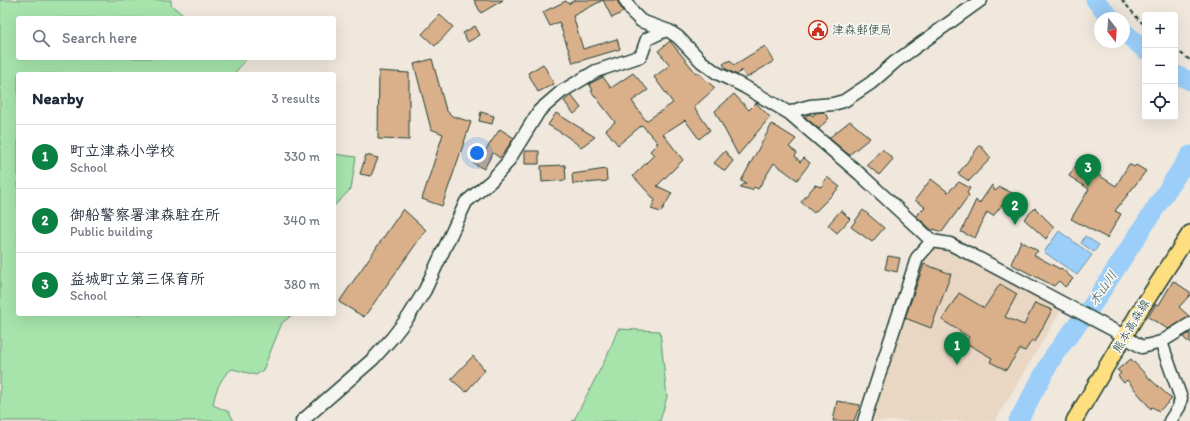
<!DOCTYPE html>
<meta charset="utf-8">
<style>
body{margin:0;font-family:Itim,"Klee One",sans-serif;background:#f6f6f7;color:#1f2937}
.controls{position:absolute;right:12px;top:12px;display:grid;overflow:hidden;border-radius:4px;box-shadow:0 4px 16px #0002}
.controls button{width:36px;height:36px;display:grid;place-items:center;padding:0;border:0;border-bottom:1px solid #e0e1e3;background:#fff;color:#1f2937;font:20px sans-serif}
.compass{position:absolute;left:1094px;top:12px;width:36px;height:36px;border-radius:50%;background:#fff;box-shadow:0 4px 16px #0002;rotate:163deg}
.you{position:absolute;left:477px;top:153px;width:14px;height:14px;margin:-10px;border:3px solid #fff;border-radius:50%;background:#1a73e8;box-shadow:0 0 0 6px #1a73e833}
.badge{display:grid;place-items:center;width:26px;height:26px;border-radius:50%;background:#0b8043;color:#fff;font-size:13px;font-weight:700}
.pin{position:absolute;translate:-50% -33px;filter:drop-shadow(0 1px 2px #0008)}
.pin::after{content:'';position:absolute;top:21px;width:14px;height:12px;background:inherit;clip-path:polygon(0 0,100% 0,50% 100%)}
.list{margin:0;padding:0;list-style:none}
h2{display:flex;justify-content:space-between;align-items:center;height:52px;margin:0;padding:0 16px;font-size:17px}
h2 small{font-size:13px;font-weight:400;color:#747a83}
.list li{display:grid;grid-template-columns:26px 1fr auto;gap:12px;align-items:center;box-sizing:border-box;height:64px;padding:0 16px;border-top:1px solid #e0e1e3}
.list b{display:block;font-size:15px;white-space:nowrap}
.list p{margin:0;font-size:13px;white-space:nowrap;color:#747a83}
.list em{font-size:13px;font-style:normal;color:#747a83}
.icon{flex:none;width:22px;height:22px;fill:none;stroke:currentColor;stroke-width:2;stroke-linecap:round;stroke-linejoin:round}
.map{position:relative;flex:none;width:1190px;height:421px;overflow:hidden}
.search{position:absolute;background:#fff;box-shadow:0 4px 16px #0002;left:16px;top:16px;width:320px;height:44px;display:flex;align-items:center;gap:10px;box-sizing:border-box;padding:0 14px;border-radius:4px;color:#747a83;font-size:15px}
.panel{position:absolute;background:#fff;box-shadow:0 4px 16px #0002;left:16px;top:72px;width:320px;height:244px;border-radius:4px}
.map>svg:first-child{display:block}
.built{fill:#e9d7c4}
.green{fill:#a6e4ac;stroke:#629070}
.water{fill:#9bcef8;stroke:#6994aa}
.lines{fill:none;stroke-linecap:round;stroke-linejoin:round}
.river{stroke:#9bcef8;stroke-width:19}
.building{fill:#d9b08a;stroke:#1f3d34}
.minor-casing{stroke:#1f3d34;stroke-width:15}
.major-casing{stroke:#1f3d34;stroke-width:18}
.path{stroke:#1f3d34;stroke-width:2;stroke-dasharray:4 3;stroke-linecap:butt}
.minor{stroke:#f6f6f2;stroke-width:12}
.major{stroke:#fddf80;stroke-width:15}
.labels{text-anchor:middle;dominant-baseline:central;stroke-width:3.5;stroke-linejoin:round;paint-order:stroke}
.poi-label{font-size:12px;fill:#1f3d34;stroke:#f6f6f2;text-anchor:start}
.street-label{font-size:12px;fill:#1f3d34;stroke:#f6f6f2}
.water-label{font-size:13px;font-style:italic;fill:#385a5b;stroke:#f6f6f2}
</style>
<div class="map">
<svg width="1190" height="421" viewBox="0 0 1190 421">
<rect width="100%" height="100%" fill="#f0e8dd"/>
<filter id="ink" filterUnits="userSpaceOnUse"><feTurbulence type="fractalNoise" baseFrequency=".025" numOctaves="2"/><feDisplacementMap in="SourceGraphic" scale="8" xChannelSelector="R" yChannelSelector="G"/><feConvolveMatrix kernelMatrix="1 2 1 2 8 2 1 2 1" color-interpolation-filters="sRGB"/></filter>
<g filter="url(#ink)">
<path class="built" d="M932,249l22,2 108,58 -67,112h-129l55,-162z"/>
<path class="green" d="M0,0h171v5l16,13h-169v40h229l-13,16h-216v240h275l-11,9 -19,47 -7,5 -24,-6c-11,7 -17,23 -19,36l16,7 5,9h-234z
M334,154l22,3 -5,32 -17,17z
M618,329l42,2 7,66 -7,24h-88l2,-1 34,-66z"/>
<path class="water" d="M1059,231l33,24 -15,20 -33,-23z
M1085,236l14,9 -5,7 -13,-9z"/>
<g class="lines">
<path class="river" d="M1095,0l16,18
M1124,32l21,18
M1175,74l15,7
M1018,421l36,-66 39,-51 97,-149"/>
</g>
<path class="building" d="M474,0h29l-22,13z
M575,0h42l6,12 -11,6 -9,-18 -30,16 10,33 34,-10 3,10 -47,14 -14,-41 -9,4 -7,-14 23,-11 2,3z
M440,15l13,12 -18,19 -13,-12z
M475,26l5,9 -12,7 -5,-9z
M670,41l26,32 1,-1 18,16 -21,19 16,23 -11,9 -14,-19 -22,14 20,26 -26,26 15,7 -11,19 -10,-3 4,-9 -22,-24 21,-21 -4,-4 8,-8 -16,-18 -24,20 -12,-15 9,-8 -24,-31 2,-1 -4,-6 14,-7 8,11 22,-15 15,17 -16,11 14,20 27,-18 -19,-26 16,-12 -12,-14z
M765,46l9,15 -28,17 -4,-8 -5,5 -11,-6 -3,-5 7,-4 4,5z
M432,59l14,51 6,6 19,6 -29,84 -20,-7 21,-65 -12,-5 -17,-65z
M543,64l11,20 -16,8 -10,-19z
M379,71l30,2v67l-31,-1z
M734,94l15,16 7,-7 14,14 -32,38 -23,-44z
M571,95l10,13 -7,6 -10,-13z
M481,112l13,4 -2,8 -13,-3z
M823,112l6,6 -10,11 -14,-12 2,-2 3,-1 3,2 2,-3z
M556,113l39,24 -14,10 -16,-12 -17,-10z
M850,121l20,17 -21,17 -20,-17z
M772,124l24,15 -7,8 8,6 -2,3 5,6 4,-4 6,5 -13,17 -23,-17 -16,26 -4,-2 -2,3 -12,-3 6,-4 -5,-2z
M500,129l14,9 -14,20 -7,-5 -9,16 -11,-6 8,-14 4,2z
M980,145l11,13 -22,23 -11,-7z
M882,149l11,10 -14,16 -12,-10z
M525,151h14v13h-14z
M725,151l8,10 -8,10 -11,-8z
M366,155l12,3 -7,18 -11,-2z
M1078,162l38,24 13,-22 5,3 2,-2 10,6 -31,40 6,3 -14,24 -36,-19 18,-30 -20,-13z
M565,165l1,15 -24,2 -1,-16z
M606,169l1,12 -20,2v-1l-14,2 -1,-10z
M827,177l13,10 -26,26 -13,-11 14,-17 6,2z
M931,179l17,13 11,-10 11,6 -3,5 2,2 -27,37 -8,-3 -1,2 -17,-15 9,-9 -10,-7z
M992,185l3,6 5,-4 12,6 -19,23 -6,-4 -12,26 -14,-6 15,-32 3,4z
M1035,208l19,19 -8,12 -22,-20z
M403,209l23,21 -62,87 -25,-15z
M841,210l9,9 -13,14 -9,-8z
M863,210l21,18 -12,14 -21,-15z
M1021,241l17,10 -4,4 26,14 1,-1 12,11 -8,8 -6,-6 -5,5 -43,-22z
M888,256l12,2 -3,14 -12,-3z
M924,264l27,10 -20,54 -26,-10z
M1173,281l17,11v3l-11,12 11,10 -22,12 -20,-12 8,-13 3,1z
M1000,284l17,10 -12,23 19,8 11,-22 17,7 -17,32 -3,-2 -7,11 -5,-2 -14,21 -16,-8 2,-4 -26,-15 3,-6 -27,-17 17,-27 25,15z
M1190,333v11l-7,-7z
M473,356l12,14 -19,22 -15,-13z
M1131,359l18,19 23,21 -13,12 -7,-4 -1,2 -24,-29 -3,3 -6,-7 3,-3 -4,-3z
M837,401l23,4 -6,16h-21z"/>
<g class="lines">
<defs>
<path id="minor" d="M625,0l8,13 8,8 28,10 9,6 24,25 15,11 28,14 44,26 72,62 71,66 18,3 24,12 143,76 25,15 19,-5 29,-18
M789,113l10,-4 11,-3 23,-2 11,-3 27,-18 24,-21 86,-62
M1161,342l20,56 -2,9 -9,14
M302,421l71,-62 19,-21 17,-22 16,-26 41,-88 25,-21 16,-18 32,-52 22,-19 35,-21 45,-15 6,-17 19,-9
M864,421l53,-163 15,-17"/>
<path id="major" d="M1074,421l63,-106 53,-82"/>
</defs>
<use href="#minor" class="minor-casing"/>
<use href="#major" class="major-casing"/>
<path class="path" d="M1122,0l18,21 5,4
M1175,49l15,11"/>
<use href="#minor" class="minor"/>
<use href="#major" class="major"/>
</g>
</g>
<defs>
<symbol id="civic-ring" viewBox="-11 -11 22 22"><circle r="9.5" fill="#f6f6f2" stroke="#c8321e" stroke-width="1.5"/><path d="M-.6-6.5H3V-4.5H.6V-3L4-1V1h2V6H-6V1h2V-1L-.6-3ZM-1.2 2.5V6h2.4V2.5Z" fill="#c8321e"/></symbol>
</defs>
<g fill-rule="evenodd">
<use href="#civic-ring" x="807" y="19" width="22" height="22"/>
</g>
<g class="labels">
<g class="poi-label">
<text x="832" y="30">津森郵便局</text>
</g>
<g class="street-label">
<text transform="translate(1131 326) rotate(-59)">熊本高森線</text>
</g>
<g class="water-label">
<text transform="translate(1103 288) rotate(-56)">木山川</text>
</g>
</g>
</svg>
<div class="controls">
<button>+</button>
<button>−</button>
<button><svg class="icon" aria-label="locate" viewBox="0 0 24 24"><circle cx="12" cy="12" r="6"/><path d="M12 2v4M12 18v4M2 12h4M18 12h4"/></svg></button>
</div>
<svg class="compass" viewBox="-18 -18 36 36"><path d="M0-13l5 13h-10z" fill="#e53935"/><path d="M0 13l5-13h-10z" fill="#747a83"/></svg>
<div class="you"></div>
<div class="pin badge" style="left:957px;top:365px">1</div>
<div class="pin badge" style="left:1015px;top:225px">2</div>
<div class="pin badge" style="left:1088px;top:187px">3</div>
<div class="search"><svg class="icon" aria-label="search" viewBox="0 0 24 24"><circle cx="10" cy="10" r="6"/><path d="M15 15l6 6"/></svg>Search here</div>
<section class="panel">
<h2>Nearby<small>3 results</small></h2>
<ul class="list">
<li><span class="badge">1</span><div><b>町立津森小学校</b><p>School</p></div><em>330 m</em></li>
<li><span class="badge">2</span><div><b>御船警察署津森駐在所</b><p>Public building</p></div><em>340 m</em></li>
<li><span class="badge">3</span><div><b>益城町立第三保育所</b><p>School</p></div><em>380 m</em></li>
</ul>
</section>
</div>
